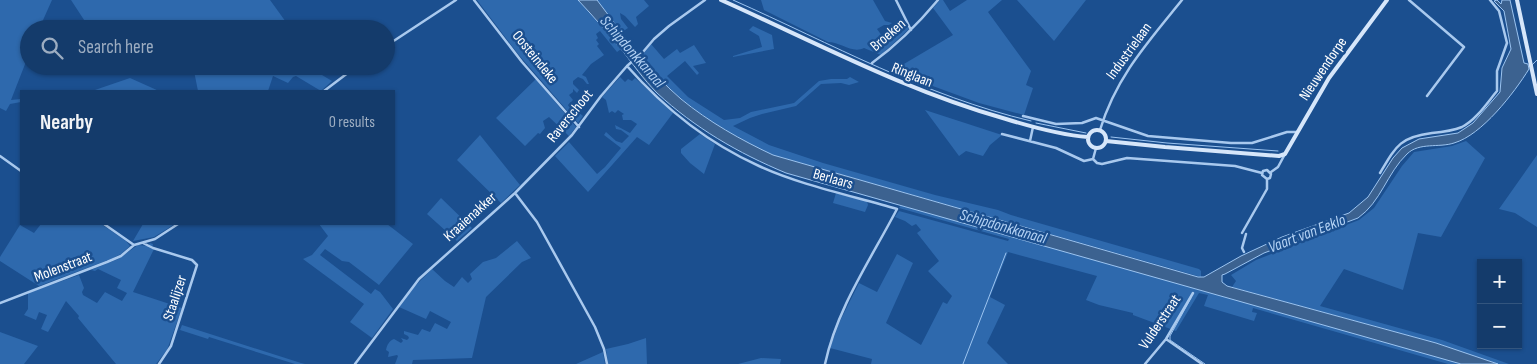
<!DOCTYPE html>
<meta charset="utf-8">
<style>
body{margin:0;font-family:"Sofia Sans Condensed",sans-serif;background:#214673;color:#f1f3f6}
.controls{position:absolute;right:15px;bottom:15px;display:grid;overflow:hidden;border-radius:0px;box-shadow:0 1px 4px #0004}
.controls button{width:45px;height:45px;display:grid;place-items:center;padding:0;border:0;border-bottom:1px solid #33557e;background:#143b6b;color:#f1f3f6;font:25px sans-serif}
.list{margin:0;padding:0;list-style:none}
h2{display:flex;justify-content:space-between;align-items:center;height:65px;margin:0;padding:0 20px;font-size:21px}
h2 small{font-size:16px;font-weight:400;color:#9dadc1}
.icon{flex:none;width:28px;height:28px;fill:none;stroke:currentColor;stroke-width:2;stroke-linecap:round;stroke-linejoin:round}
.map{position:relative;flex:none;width:1537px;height:364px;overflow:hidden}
.search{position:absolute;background:#143b6b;box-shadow:0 1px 4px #0004;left:20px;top:20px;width:375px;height:55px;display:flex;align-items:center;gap:12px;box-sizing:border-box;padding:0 18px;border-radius:28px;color:#9dadc1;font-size:19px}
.panel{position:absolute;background:#143b6b;box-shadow:0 1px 4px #0004;left:20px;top:90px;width:375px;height:135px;border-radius:0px}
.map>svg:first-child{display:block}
.green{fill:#2e69ad}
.water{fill:#3c6290;stroke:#9cc4f0}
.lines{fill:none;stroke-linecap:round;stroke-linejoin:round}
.stream{stroke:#9cc4f0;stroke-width:1}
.street{stroke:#a9c9ee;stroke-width:2.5}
.secondary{stroke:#d6e6fa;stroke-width:4}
.labels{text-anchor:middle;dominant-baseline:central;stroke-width:5;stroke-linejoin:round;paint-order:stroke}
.street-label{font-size:15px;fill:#fff;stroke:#1b4f8f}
.water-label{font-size:16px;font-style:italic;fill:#b5d3f5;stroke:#1b4f8f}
</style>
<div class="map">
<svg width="1537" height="364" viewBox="0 0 1537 364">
<rect width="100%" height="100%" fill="#1b4f8f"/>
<path class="green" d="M0,0h52l-13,29h-10v25l-18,46 10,-1v3l-11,2 -4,7 -6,-3z
M71,0h199l21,29h-107l-3,-9 -17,9h-74z
M477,0h101l43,49 -4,3 -17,-21 -4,3 2,4 -2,2 3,4 -2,2 7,9 -13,9 -9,11 4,2 3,7h-2l-4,-5 -5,-2 -5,4v3l6,6 -2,3 -4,-4v3l-4,3 4,5 -5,5 7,7h3l5,4 -5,7 -60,-69z
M597,0h47l5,6 -13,11 2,7 -3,3 -10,-11 -5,-3 1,6 7,9 -6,4z
M761,0h112l12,21 7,2 -3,2h-5l-7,4 5,7 12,1 12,-13 3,5 -28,26 -17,-7c-12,6 -23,-6 -36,-6l-64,-32z
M940,0h3l7,11 17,-11h35l-14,12 43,59 -5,14 7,3 -9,27 -45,-12 -87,-32 61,-36 -20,-27z
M1017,0h69l-32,41z
M753,26l19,9 2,14 -41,8v-1l29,-9 -3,-11 -10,-6z
M651,44l13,15 13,-10 3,4 14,-8 12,18 -13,3 6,7 -2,2 -12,-14 -18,15 21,21 36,23 16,-2 11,-6 43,-9 25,-22 12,-2h16l3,-2 9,5 -10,3 -8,-2 -20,1 -25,22 -34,8 -12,4 -17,8 36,19 54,18 112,32 63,15 13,5 188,54 2,2v6l-428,-122c-50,-23 -98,-54 -132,-98z
M193,66h114l25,15 -11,10 -25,-15 -3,1 -5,6 -15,-7 -5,15h-70z
M620,77l5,5 3,-3 4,2 3,-3 38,35 -24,32 -12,-8 -49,55 -33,-36 14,-14 28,32 8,-7 16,-19 -17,-13 2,-3 10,9 6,2 7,-7 -8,-6 -5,-1 -1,-4 15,8 7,-9 -6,-4h-8l-1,-5 2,-1 -6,-4 -3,3 -3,-2 -3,2 -3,-13 -4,-3z
M130,78l29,13h-67z
M536,79l40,48 -7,9 -20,-19 -6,4 2,7 -5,6 -2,-1 -13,13 -29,-28z
M925,110l77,25 -12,10 -7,11 -17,-5 -7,5z
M700,134l15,10 -11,30 -14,-11 -9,-10v-4z
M480,135l40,50 -19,18 -44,-43z
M1466,141l19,17 -44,79 -23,-4 -15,57 -59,-21 -24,37 122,34 67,24h-11l-62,-21 -204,-56 4,-6 -5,-6 25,-15 103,-40 15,-12 28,-42 12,-14 38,-6z
M1537,155v72l-22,-14 -16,-4z
M836,193l31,8 1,4 -3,7 -32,-9z
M441,198l31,30 -15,13 -30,-27z
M901,205l543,153 17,6h-13l-195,-56 -1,4 5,1 -3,8 -50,-15 4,-11 -9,-2 -23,38 -43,-16v-2l-34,-8 -13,-5 11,-24 -89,-24 -18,45 15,8 -18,38 21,21h-137l1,-5 -42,-11 10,-27 19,-38 18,9 20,-38 16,9 -27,60 35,22 22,-43 4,2 5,-8 -24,-25 11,-10 -22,-28 4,-3 -5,-6 -4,2 -7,-5 -10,-4 4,-6 109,30 1,-2 -110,-31z
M41,224h60l25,17 4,5 -9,8 -10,5 -72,27 -39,-25v-4l20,-32 14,8z
M143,224h32l-21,13 -21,4z
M319,224h68l26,20 -34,41 -30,-23 -7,-1 -17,-12 -5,6 51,39 4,-5 5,3 13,17 -21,29 -22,-16 14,-18 -61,-45 9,-4 16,-19z
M517,241l14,17 -9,4 -36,35 -14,61 -59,2 -1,4h-17l3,-8 -1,-1 -9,2 1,-5 -3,-2c1,-5 3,-9 8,-11l7,4 2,-2 -2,-3 6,2 2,-2 -1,-2 -4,-2v-3l14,4 4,-6 8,3 5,-9 12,6 4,-7 -21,-11 -4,8 -27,-12 13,-18 20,-20 13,12 9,6 8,-10 6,6 4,-4 -2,-5 13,-12 13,-4z
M150,243l3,1 -1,5h2l-21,43 49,16 -15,42 -11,14h-40l-38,-46 1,-2 -13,-15 -18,31 -7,-3 6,-14 -8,-3 -3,8 -12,-5 4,-6v-16l51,-18 5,13 -2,4 1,3 14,8 8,-11 17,9 5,-8 -10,-5 4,-8 -23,-11 -3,2 -4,-1 27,-11 20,-14 10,1z
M182,325l119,38 4,1h-10l-86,-27 -1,2 -28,-9z
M0,332l38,14 -14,18h-24z
M646,338l1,26h-39l-2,-15 22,-5z
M603,352l2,12h-29z
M761,358l20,1 -1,5h-42z"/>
<path class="water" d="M578,0h19c26,34 51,71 84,99 28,23 60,41 92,56l425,122h6l37,-21 41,-19 67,-24 19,-16 25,-39 9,-10 17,-9 39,-6 15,-10 27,-31 2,-24 9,-19 -7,-38 -10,-10 3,-1 4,4 1,-4h8l14,63 4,1 1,5c-15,24 -47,66 -75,74 -15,5 -35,-1 -47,11 -20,19 -26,48 -49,64l-94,35 -39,21 -3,1v7l5,4 209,57 62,21h-37l-675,-191c-48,-20 -91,-45 -129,-80 -14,-14 -24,-29 -36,-44 -14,-17 -28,-33 -43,-49z"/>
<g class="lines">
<path class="stream" d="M733,0c99,44 192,96 298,121
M1532,65l5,-5
M1036,123l50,10
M1111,137l56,6 111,8
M1191,298l-21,38v4l35,24
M963,364l43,-111"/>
<path class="street" d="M474,0l48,62 57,65
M896,0l15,30
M1409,0l55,47 -37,49
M386,46l70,-46
M872,63c25,-18 46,-39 66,-63
M627,66c37,42 81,77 132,100 41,19 94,30 138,43 -26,50 -60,99 -72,155
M324,91l33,-25
M1023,116l33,8 26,-1 14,-5 52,18 83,7h21l35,-11h10
M1100,130c16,-53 48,-88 82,-130
M1002,134l54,14 28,13 9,-2 3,-11
M1030,141l3,-14
M0,156l21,15
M1093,159l4,4 5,1 25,-6 108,8 27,7
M1271,172l7,-5 7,-13
M1380,173c16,-27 20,-36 52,-40 11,-1 20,-2 30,-6 14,-7 25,-24 35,-36v-20l10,-28 -8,-32 -9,-11
M515,193l22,29 58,105 9,22 3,15
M104,224l30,21
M1242,233l25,-44v-10l3,-1 1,-4 -4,-4 -4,1 -1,4 5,4
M143,243l10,5 39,12 5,5 -26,81 -12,18
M1244,252l-2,-4 4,-14
M0,303l107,-41 14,-6 13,-11 21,-6 23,-15
M1166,339l36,25
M355,364l64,-85 96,-86 57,-58 29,-39 26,-30 16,-14 11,-13 15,-13 36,-26
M1145,364l21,-25 27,-46"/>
<path class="secondary" d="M721,0c94,42 185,91 285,119 26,8 54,16 82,18
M1517,0l20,94
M1088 139a9 9 0 1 1 18 0a9 9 0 1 1-18 0Z
M1106,141l59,6 114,9 6,-2 44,-76 58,-78"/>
</g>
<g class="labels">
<g class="street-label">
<text transform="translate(888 35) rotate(-41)">Broeken</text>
<text transform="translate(1129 51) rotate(-54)">Industrielaan</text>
<text transform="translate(535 57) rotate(51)">Oosteindeke</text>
<text transform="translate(1323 69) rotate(-56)">Nieuwendorpe</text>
<text transform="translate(912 75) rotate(22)">Ringlaan</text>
<text transform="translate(570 116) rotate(-51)">Raverschoot</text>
<text transform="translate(833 179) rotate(16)">Berlaars</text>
<text transform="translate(470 217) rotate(-42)">Kraaienakker</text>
<text transform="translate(63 267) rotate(-21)">Molenstraat</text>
<text transform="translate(175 298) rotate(-72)">Staalijzer</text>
<text transform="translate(1160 322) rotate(-56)">Vulderstraat</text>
</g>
<g class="water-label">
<text transform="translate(632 52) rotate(49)">Schipdonkkanaal</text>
<text transform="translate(1003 227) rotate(16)">Schipdonkkanaal</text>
<text transform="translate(1307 234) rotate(-21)">Vaart van Eeklo</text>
</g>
</g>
</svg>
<div class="controls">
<button>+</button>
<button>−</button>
</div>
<div class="search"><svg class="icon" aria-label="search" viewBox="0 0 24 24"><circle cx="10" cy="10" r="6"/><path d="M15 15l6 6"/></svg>Search here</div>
<section class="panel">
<h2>Nearby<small>0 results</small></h2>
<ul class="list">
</ul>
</section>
</div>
